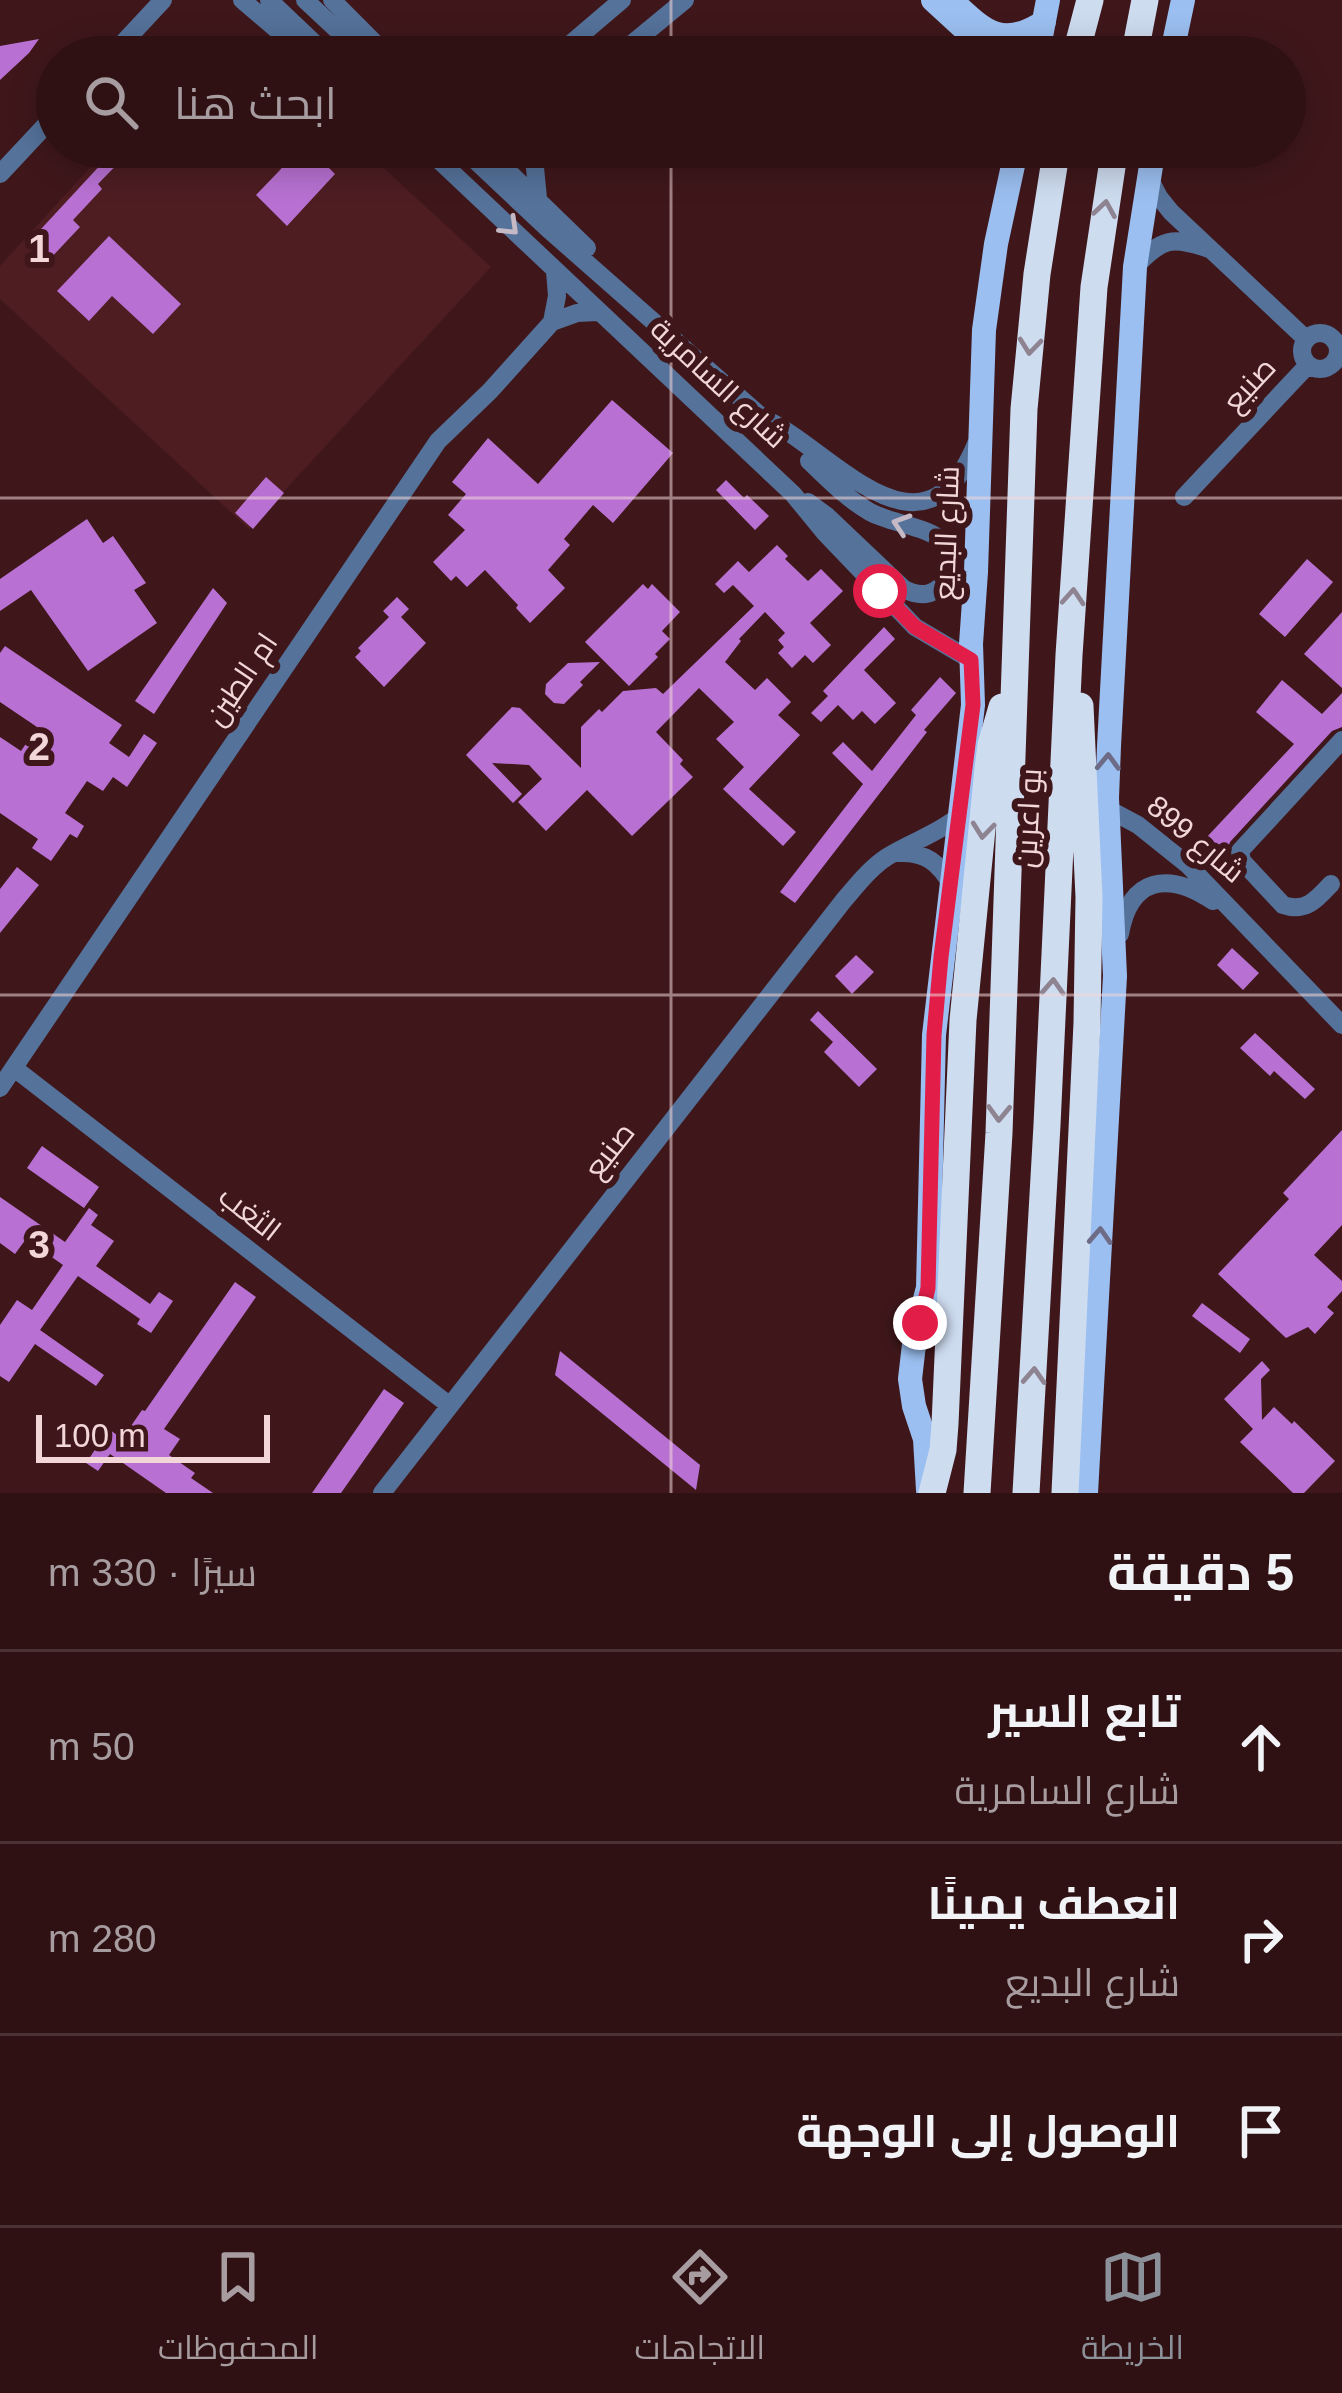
<!DOCTYPE html>
<html lang="ar">
<meta charset="utf-8">
<style>
body{margin:0;font-family:Arial,Cairo,sans-serif;background:#3b1f22;color:#f1f3f6;direction:rtl}
.scale{position:absolute;left:36px;bottom:30px;width:234px;box-sizing:border-box;padding-left:12px;border:6px solid #f3d7d8;border-top:0;font-size:33px;line-height:42px;white-space:nowrap;color:#f3d7d8;-webkit-text-stroke:9px #3f171b;paint-order:stroke}
.stop{position:absolute;width:36px;height:36px;margin:-27px;border:9px solid #e11d48;border-radius:50%;background:#fff}
.stop.end{background:#e11d48;border-color:#fff;box-shadow:0 3px 12px #0008}
.list{margin:0;padding:0;list-style:none}
h2{display:flex;justify-content:space-between;align-items:center;height:156px;margin:0;padding:0 48px;font-size:51px}
h2 small{font-size:39px;font-weight:400;color:#a79da0}
.list li{display:grid;grid-template-columns:78px 1fr auto;gap:36px;align-items:center;box-sizing:border-box;height:192px;padding:0 48px;border-top:3px solid #4a3134}
.list b{display:block;font-size:45px;white-space:nowrap}
.list p{margin:0;font-size:39px;white-space:nowrap;color:#a79da0}
.list em{font-size:39px;font-style:normal;color:#a79da0}
.icon{flex:none;width:66px;height:66px;fill:none;stroke:currentColor;stroke-width:2;stroke-linecap:round;stroke-linejoin:round}
.map{position:relative;flex:none;width:1342px;height:1493px;overflow:hidden;direction:ltr}
.search{position:absolute;background:#2f1114;box-shadow:0 6px 30px #0003;left:36px;right:36px;top:36px;height:132px;display:flex;align-items:center;gap:30px;box-sizing:border-box;padding:0 42px;border-radius:66px;color:#a79da0;font-size:45px}
.sheet{height:732px;background:#2f1114}
nav{display:flex;justify-content:space-around;align-items:center;box-sizing:border-box;height:168px;border-top:3px solid #4a3134;background:#2f1114;font-size:33px;color:#a79da0}
nav a{display:grid;justify-items:center;gap:6px}
nav .on{color:#8c9099}
.map>svg:first-child{display:block}
.built{fill:#4d1d22}
.building{fill:#b871d2}
.lines{fill:none;stroke-linecap:round;stroke-linejoin:round}
.minor{stroke:#55729a;stroke-width:18}
.major{stroke:#9bbff0;stroke-width:24}
.highway{stroke:#cedcf0;stroke-width:27}
.oneway{stroke:#8e8390}
.oneway2{stroke:#c4b9c5}
.oneway3{stroke:#6d6b86}
.route{stroke:#e11d48;stroke-width:15}
.grid{fill:none;stroke:#f3d7d8;stroke-width:3;stroke-opacity:0.55}
.labels{text-anchor:middle;dominant-baseline:central;stroke-width:12;stroke-linejoin:round;paint-order:stroke}
.street-label{font-size:30px;fill:#f3d7d8;stroke:#3f171b}
.grid-label{font-size:39px;text-anchor:middle;font-weight:bold;fill:#f3d7d8;stroke:#3f171b;stroke-width:12;stroke-linejoin:round;paint-order:stroke}
</style>
<div class="map">
<svg width="1342" height="1493" viewBox="0 0 1342 1493">
<rect width="100%" height="100%" fill="#3f171b"/>
<path class="built" d="M109,147h252l130,120 -242,262 -249,-230v-33z"/>
<path class="building" d="M39,39l-10,14 -29,27v-34z
M117,147h17l-36,37 4,5 -29,31 7,7 -32,34 -19,-19z
M295,147h22l13,12 -5,5 10,10 -48,52 -31,-31 24,-25 9,-11 -3,-3z
M109,236l72,68 -28,30 -41,-38 -23,25 -32,-30z
M612,400l61,53 -60,70 -20,-18 -29,34 6,6 -22,25 17,18 -35,35 -14,-15 2,-3 -33,-35 -18,17 -11,-11 -5,5 -18,-19 32,-32 -17,-15 18,-21 -14,-12 36,-44 50,46z
M266,477l18,16 -31,36 -18,-16z
M726,480l18,18 3,-3 22,21 -14,14 -39,-40z
M87,519l16,24 10,-7 33,47 -12,7 23,33 -69,48 -57,-81 -31,21v-32z
M777,545l11,11 -3,3 23,22 13,-12 22,22 -33,32 21,22 -18,18 -8,-8 -13,13 -14,-15 6,-6 -6,-7 7,-7 -20,-21 -26,27 2,2 -16,21 30,28 12,-12 24,24 -13,13 22,20 -51,54 47,43 -13,14 -60,-57 21,-22 -28,-28 18,-17 -35,-34 -43,44 27,28 -3,4 13,13 -61,59 -45,-46 -41,41 -28,-29 24,-23 -13,-14 -37,-2 30,31 -9,9 -47,-48 46,-48 8,1 61,60v-41l18,-18 3,3 21,-21 33,-3 7,6 91,-88 -21,-21 -9,8 -9,-9 23,-23 11,11z
M1307,559l26,23 -48,55 -26,-23z
M643,584l5,5 4,-5 28,28 -18,19 8,8 -15,15 3,3 -29,29 -44,-44z
M213,588l14,15 -73,111 -19,-13z
M397,597l12,12 -8,8 25,26 -42,44 -29,-30 6,-6 -3,-3 31,-31 -6,-6z
M1342,612v76l-38,-34z
M884,627l11,12 -31,31 32,33 -21,21 -13,-13 -9,9 -15,-15 -17,17 -10,-9 17,-17 -5,-5z
M5,646l117,79 -13,18 20,14 15,-23 13,9 -30,44 -14,-10 -10,14 -16,-10 -22,32 19,13 -7,12 -7,-4 -19,27 -19,-13 6,-9 -38,-26v-76l21,14 16,-24 -37,-25v-49z
M600,662l-20,20 3,3 -19,19 -10,-1 -9,-9 1,-10 22,-21z
M940,677l16,16 -32,37 3,2 -132,171 -15,-11 83,-108 -31,-31 11,-11 29,29 44,-56 -5,-5z
M1282,680l40,34 20,-21v34l-10,4 -102,111 -5,16 -20,-19 89,-95 -38,-32z
M17,867l22,18 -39,48v-44z
M1232,948l27,25 -16,17 -26,-25z
M856,955l18,17 -22,22 -17,-18z
M818,1011l59,58 -18,18 -35,-35 9,-10 -23,-22z
M1255,1033l60,56 -10,10 -31,-28 -4,5 -30,-28z
M1342,1130v95l-28,30 28,26v10l-15,16 7,6 -19,21 -7,-7 -22,11 -68,-64 71,-75 -6,-6z
M42,1146l57,41 -15,21 -57,-40z
M0,1197l65,45 24,-34 9,7 -7,10 23,16 -18,25 54,38 9,-12 14,9 -22,32 -14,-9 3,-5 -62,-43 -38,54 64,45 -8,11 -61,-42 -26,38 -9,-6v-51l17,-25 15,10 31,-45 -37,-26 -11,15 -15,-11z
M235,1282l21,15 -92,132 16,10 -11,16 26,18 -4,5 22,15h-47l-56,-39 -12,17 -12,-8 23,-34 13,10 20,-29 3,1z
M1202,1303l48,36 -10,14 -48,-37z
M560,1351l140,114 -4,25 -141,-115z
M1262,1361l8,9 -9,9 1,41 12,-13 18,17 2,-3 41,40 -31,32h-11l-53,-51 13,-13 -29,-30z
M384,1389l20,14 -63,90h-29z"/>
<g class="lines">
<path class="minor" d="M242,0l67,57
M269,0l60,57
M305,0l61,57
M332,0l57,57
M110,57l53,-57
M555,57l67,-57
M616,57l69,-57
M425,147l368,347 32,39 90,94 56,33
M461,147l86,81 216,190c68,30 159,157 213,26
M483,147l104,101
M0,174l57,-61
M1149,178l10,19 12,15 135,127
M538,198l-3,-30 4,-21
M1135,267c27,-29 37,-31 74,-18
M552,322l25,-9 21,-1
M1302 351a18 18 0 1 1 36 0a18 18 0 1 1-36 0Z
M1184,497l124,-132
M808,502l19,14 77,73c19,10 33,5 45,-12 3,-13 3,-25 -7,-36 -13,-14 -52,-18 -72,-29 -23,-13 -42,-33 -61,-51
M1108,809l30,16 50,40 154,160
M899,853c26,-1 40,9 53,33
M1331,884c-14,15 -25,29 -48,21l-41,-44 -2,-10 102,-111
M1120,934c10,-57 48,-63 93,-33
M14,1068l435,337
M0,1088l438,-647 52,-50 62,-69 5,-26 -2,-25
M382,1493l462,-593c13,-15 26,-32 43,-43 24,-15 48,-22 71,-40"/>
<path class="major" d="M933,0l62,57
M951,0c32,30 50,50 93,22
M1037,57l11,-57
M1171,57l12,-57
M928,1490l-3,-51 -11,-33 -4,-27 5,-43 13,-48 6,-253 39,-330 -2,-61 5,-72 8,-242 12,-86 21,-97
M1086,1493l29,-517 -8,-178 2,-52 26,-479 19,-120"/>
<path class="highway" d="M1075,57l15,-57
M1134,57l11,-57
M932,1493l11,-43 2,-26 18,-404 25,-251 3,-24 11,-38
M977,1493l22,-360 25,-724 13,-135 20,-127
M1026,1493l21,-368 22,-470 25,-368 21,-140
M1065,1493l22,-470 2,-126 -9,-191"/>
</g>
<defs><path id="oneway-chevron" d="M-2-3.5L2.5 0L-2 3.5" fill="none" stroke-width="1.6" stroke-linecap="round" stroke-linejoin="round" transform="scale(3)"/></defs>
<g class="oneway">
<use href="#oneway-chevron" transform="translate(1105 209) rotate(-81)"/>
<use href="#oneway-chevron" transform="translate(1030 346) rotate(96)"/>
<use href="#oneway-chevron" transform="translate(1073 597) rotate(-86)"/>
<use href="#oneway-chevron" transform="translate(983 830) rotate(96)"/>
<use href="#oneway-chevron" transform="translate(1053 987) rotate(-87)"/>
<use href="#oneway-chevron" transform="translate(999 1113) rotate(92)"/>
<use href="#oneway-chevron" transform="translate(1034 1376) rotate(-87)"/>
</g>
<g class="oneway2">
<use href="#oneway-chevron" transform="translate(510 227) rotate(44)"/>
<use href="#oneway-chevron" transform="translate(901 524) rotate(-162)"/>
</g>
<g class="oneway3">
<use href="#oneway-chevron" transform="translate(1108 762) rotate(-88)"/>
<use href="#oneway-chevron" transform="translate(1100 1236) rotate(-87)"/>
</g>
<g class="lines">
<path class="route" d="M880,591l35,36 56,33 2,45 -32,252 -7,78 -6,253 -8,35"/>
</g>
<path class="grid" d="M671,0v57M671,147v1346M0,498h1342M0,995h1342"/>
<g class="labels">
<g class="street-label">
<text transform="translate(719 383) rotate(43)">شارع السامرية</text>
<text transform="translate(1249 384) rotate(-47)">صنيع</text>
<text transform="translate(946 533) rotate(-88)">شارع البديع</text>
<text transform="translate(241 679) rotate(-56)">ام الطين</text>
<text transform="translate(1028 818) rotate(-87)">بو اعرين</text>
<text transform="translate(1196 839) rotate(40)">شارع 899</text>
<text transform="translate(609 1150) rotate(-52)">صنيع</text>
<text transform="translate(250 1213) rotate(38)">الثغب</text>
</g>
</g>
<g class="grid-label">
<text x="39" y="262">1</text>
<text x="39" y="760">2</text>
<text x="39" y="1258">3</text>
</g>
</svg>
<div class="scale">100 m</div>
<div class="stop" style="left:880px;top:591px"></div>
<div class="stop end" style="left:920px;top:1323px"></div>
<div class="search"><svg class="icon" aria-label="search" viewBox="0 0 24 24"><circle cx="10" cy="10" r="6"/><path d="M15 15l6 6"/></svg>ابحث هنا</div>
</div>
<section class="sheet">
<h2>5 دقيقة<small>سيرًا · 330 m</small></h2>
<ul class="list">
<li><svg class="icon" aria-label="ahead" viewBox="0 0 24 24"><path d="M12 20V5M6 11l6-6 6 6"/></svg><div><b>تابع السير</b><p>شارع السامرية</p></div><em>50 m</em></li>
<li><svg class="icon" aria-label="right" viewBox="0 0 24 24"><path d="M7 20v-9h11M14 6l5 5-5 5"/></svg><div><b>انعطف يمينًا</b><p>شارع البديع</p></div><em>280 m</em></li>
<li><svg class="icon" aria-label="arrive" viewBox="0 0 24 24"><path d="M6 21V4h12l-3 4 3 4H6"/></svg><div><b>الوصول إلى الوجهة</b></div></li>
</ul>
</section>
<nav>
<a class="on"><svg class="icon" aria-label="map" viewBox="0 0 24 24"><path d="M3 6l6-2 6 2 6-2v14l-6 2-6-2-6 2zM9 4v14M15 6v14"/></svg>الخريطة</a>
<a><svg class="icon" aria-label="directions" viewBox="0 0 24 24"><path d="M12 3l9 9-9 9-9-9zM9 14v-3h6M13 9l2 2-2 2"/></svg>الاتجاهات</a>
<a><svg class="icon" aria-label="saved" viewBox="0 0 24 24"><path d="M7 4h10v16l-5-4-5 4z"/></svg>المحفوظات</a>
</nav>
